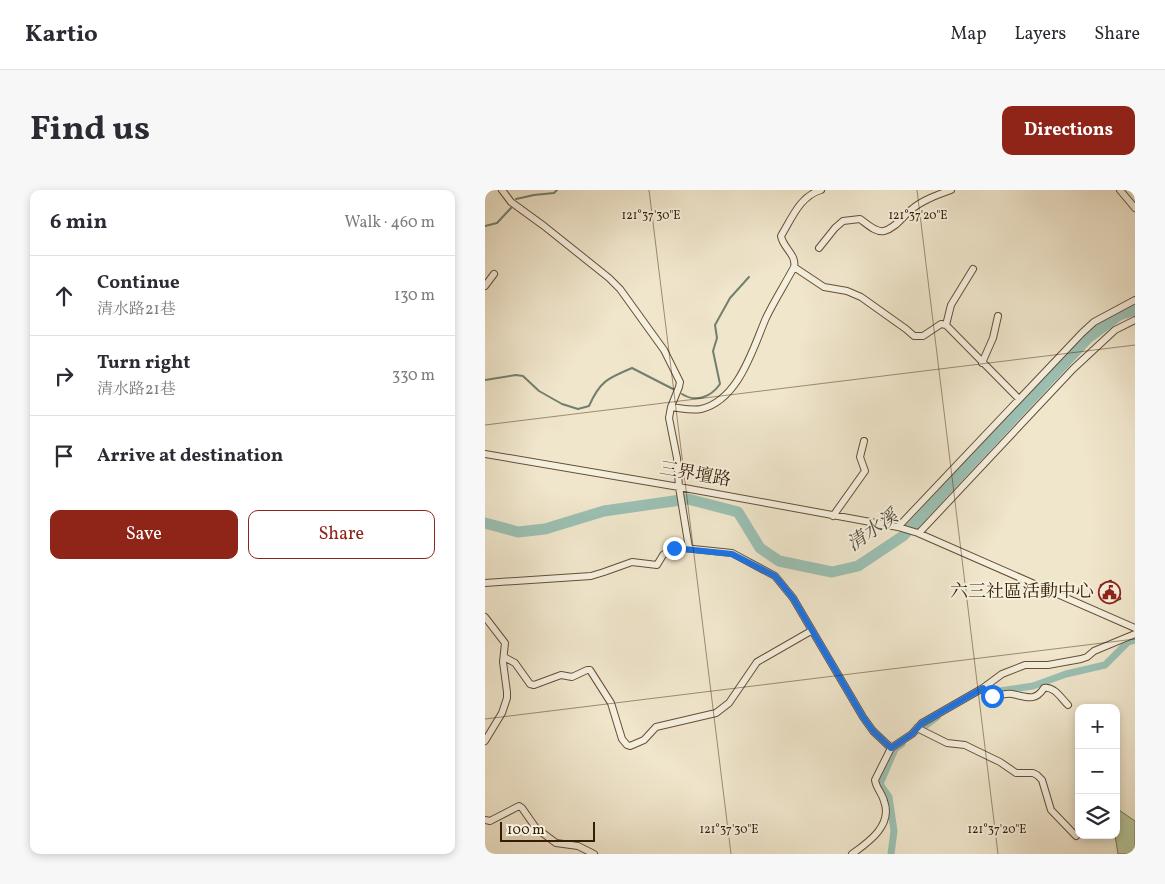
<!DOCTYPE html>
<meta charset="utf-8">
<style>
body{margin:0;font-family:Vollkorn,"Noto Serif TC",serif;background:#f7f7f7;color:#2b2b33}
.controls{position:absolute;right:15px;bottom:15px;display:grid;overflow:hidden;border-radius:10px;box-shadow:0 2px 8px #0003}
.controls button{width:45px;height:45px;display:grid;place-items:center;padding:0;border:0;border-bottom:1px solid #e1e1e2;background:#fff;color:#2b2b33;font:25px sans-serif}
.scale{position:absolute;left:15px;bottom:12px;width:95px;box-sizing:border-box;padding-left:5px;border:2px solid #351d03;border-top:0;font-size:14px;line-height:18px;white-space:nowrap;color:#351d03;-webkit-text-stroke:4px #f5efde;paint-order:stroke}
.stop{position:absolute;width:15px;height:15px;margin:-11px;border:4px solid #1a73e8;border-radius:50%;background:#fff}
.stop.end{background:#1a73e8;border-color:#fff;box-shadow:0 1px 5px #0008}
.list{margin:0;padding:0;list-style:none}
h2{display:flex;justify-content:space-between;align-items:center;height:65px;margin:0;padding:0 20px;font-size:21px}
h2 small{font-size:16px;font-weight:400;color:#7c7c81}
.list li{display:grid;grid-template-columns:32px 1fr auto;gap:15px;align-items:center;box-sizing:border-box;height:80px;padding:0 20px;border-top:1px solid #e1e1e2}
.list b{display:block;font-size:19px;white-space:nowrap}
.list p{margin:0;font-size:16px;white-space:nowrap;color:#7c7c81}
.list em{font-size:16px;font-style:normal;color:#7c7c81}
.actions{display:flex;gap:10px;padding:15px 20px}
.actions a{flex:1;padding:11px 0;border:1px solid #8f2418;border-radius:10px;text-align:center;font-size:18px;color:#8f2418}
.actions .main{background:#8f2418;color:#fff}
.icon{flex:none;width:28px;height:28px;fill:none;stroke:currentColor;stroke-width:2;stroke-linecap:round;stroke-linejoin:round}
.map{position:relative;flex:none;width:650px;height:664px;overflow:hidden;border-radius:10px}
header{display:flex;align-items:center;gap:30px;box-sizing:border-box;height:70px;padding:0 25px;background:#fff;border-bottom:1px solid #e1e1e2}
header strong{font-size:24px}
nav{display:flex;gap:28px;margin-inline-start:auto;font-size:18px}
.intro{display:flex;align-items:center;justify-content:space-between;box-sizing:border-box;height:120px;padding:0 30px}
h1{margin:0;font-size:35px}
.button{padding:12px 22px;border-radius:10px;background:#8f2418;color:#fff;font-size:18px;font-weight:700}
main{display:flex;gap:30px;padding:0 30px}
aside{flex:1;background:#fff;border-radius:10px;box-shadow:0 2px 8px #0003}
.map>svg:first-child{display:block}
.green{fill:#b7c69a;stroke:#76724e}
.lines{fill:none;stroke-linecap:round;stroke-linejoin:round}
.stream{stroke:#727f6d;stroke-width:2}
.canal{stroke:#9bc0b3;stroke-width:7}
.river{stroke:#9bc0b3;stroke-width:11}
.building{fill:#e59c8b;stroke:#351d03}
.minor-casing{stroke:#644f35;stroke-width:8}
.minor{stroke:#f5efde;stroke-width:6}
.route{stroke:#1a73e8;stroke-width:6}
.ticks{fill:none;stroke:#351d03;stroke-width:1;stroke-opacity:0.45}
.labels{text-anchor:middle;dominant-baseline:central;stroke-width:4;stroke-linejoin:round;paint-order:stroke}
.street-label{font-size:18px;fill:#351d03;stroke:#f5efde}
.poi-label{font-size:18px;fill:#351d03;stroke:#f5efde;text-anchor:end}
.water-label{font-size:19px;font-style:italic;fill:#544e38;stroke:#f5efde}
.ticks-label{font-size:12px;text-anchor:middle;fill:#351d03;stroke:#f5efde;stroke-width:4;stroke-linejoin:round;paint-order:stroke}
</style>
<header>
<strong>Kartio</strong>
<nav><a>Map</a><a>Layers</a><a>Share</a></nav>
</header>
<div class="intro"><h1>Find us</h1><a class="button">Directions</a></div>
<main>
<aside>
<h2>6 min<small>Walk · 460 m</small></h2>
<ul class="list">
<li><svg class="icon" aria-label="ahead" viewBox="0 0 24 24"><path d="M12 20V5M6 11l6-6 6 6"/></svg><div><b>Continue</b><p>清水路21巷</p></div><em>130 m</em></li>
<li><svg class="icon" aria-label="right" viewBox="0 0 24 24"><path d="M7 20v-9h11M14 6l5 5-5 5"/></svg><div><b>Turn right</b><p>清水路21巷</p></div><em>330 m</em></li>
<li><svg class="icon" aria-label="arrive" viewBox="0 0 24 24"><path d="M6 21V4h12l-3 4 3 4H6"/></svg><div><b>Arrive at destination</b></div></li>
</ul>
<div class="actions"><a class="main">Save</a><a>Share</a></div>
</aside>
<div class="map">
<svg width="650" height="664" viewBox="0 0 650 664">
<rect width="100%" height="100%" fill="#f0e6cc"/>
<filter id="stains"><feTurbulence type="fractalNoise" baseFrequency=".004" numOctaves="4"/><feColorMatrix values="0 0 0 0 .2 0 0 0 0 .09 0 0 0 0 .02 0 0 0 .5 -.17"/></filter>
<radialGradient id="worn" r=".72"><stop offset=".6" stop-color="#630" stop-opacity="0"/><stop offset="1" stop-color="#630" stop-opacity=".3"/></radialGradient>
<path class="green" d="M631,618l19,13v33h-17l-3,-19z"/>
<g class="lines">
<path class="stream" d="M31,9l18,-4 20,-2 3,-3
M0,36l12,-3 14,-15
M0,190l31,-5 7,1 16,15 23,13 16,5 11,-3c11,-25 19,-28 43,-38l41,21
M197,204c14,9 29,3 38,-10l-7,-33 4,-13 -2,-13 15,-27 19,-21"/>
<path class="canal" d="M508,502l40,-6 33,-12 39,-9 23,-23 7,-2
M440,536l12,-9
M406,664l3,-23 -5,-34 -9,-13 15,-35 7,-5"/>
<path class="river" d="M0,333l33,9 27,-3 59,-18 84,-12 50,13 22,36 19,13 53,11 26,-6 45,-30 185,-198 31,-23 16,-5"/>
</g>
<path class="building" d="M626,390l10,19 -12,5 -9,-19z"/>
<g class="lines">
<defs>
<path id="minor" d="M17,0l9,12 33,24 65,52 11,11 44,61 16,32 -1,5 -8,20 -2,11 8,40 2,29 10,61
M635,0l15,18
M334,58l16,-20 8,-7 17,-2c7,5 16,14 24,12 12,-3 19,-15 28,-22 11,-9 25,-14 39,-19
M309,77l30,20 23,4 14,6 45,32 8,7h9l18,-12 5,1 73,74
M0,96l9,-12
M461,135l5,-20 22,-36
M497,173l11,-25 5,-22
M186,217c10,1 20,4 30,2 38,-9 52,-61 65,-91 8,-17 19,-34 28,-51 3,-12 -11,-19 -13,-31 11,-18 19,-40 40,-46
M0,264l194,33 219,40 20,6 217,95
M348,326l32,-45 -5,-14 4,-16
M413,337l184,-194 12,-11 41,-22
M434,343l154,-164 42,-39 20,-10
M0,393l106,-7 13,-4 28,-10 25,3 6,-10 11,-8 58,6 43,23 18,22 70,119 10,14 18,17 21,-14 10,-11 61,-35 19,-14 23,-9h23l33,-6 6,-2 7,-6 41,-17
M0,427l20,26 -2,19 4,30v6l-5,15 -17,28
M19,467l11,6 15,21 4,1 27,-10 11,2 15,-7h3l21,33 11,36 5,6 3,1 14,-6 12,-13 60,-14 13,-10 28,-41 54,-31
M498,498l6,7 3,1c7,0 14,-3 20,-2 15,3 23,8 32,-6 10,-2 17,10 24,17
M432,538l30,15 18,2 8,4 27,13 16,11h17l4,2 5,5 9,30 25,26
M0,630l5,1 29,-15 3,2 14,20 20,15 22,3 16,8
M367,664c17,-12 41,-29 32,-53 -2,-8 -8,-13 -9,-21l16,-32"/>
</defs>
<use href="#minor" class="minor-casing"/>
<use href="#minor" class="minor"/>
</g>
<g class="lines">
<path class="route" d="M189,358l58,6 43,22 18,22 70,119 10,14 18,17 21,-14 10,-11 61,-35 6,7 3,1"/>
</g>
<path class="ticks" d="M164,0l82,664M432,0l81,664M0,235l650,-80M0,529l650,-80"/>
<defs>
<symbol id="civic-ring" viewBox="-11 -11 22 22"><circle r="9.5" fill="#f5efde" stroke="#8f2418" stroke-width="1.5"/><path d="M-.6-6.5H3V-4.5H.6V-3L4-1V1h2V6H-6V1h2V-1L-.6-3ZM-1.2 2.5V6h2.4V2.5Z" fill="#8f2418"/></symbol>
</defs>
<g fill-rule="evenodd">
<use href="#civic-ring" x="612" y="390" width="25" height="25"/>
</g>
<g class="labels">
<g class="street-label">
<text transform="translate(210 285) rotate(10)">三界壇路</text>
</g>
<g class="poi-label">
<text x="609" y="402">六三社區活動中心</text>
</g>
<g class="water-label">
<text transform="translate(388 341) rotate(-35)">清水溪</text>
</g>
</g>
<g class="ticks-label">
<text x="166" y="29">121°37'30"E</text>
<text x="433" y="29">121°37'20"E</text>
<text x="244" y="643">121°37'30"E</text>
<text x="512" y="643">121°37'20"E</text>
</g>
<rect width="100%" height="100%" filter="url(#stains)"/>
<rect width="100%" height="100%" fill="url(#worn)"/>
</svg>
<div class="controls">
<button>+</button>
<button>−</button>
<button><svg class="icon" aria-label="layers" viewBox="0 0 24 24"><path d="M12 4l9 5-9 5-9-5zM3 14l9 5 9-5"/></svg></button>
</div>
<div class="scale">100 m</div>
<div class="stop" style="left:507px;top:506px"></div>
<div class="stop end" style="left:189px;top:358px"></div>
</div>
</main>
